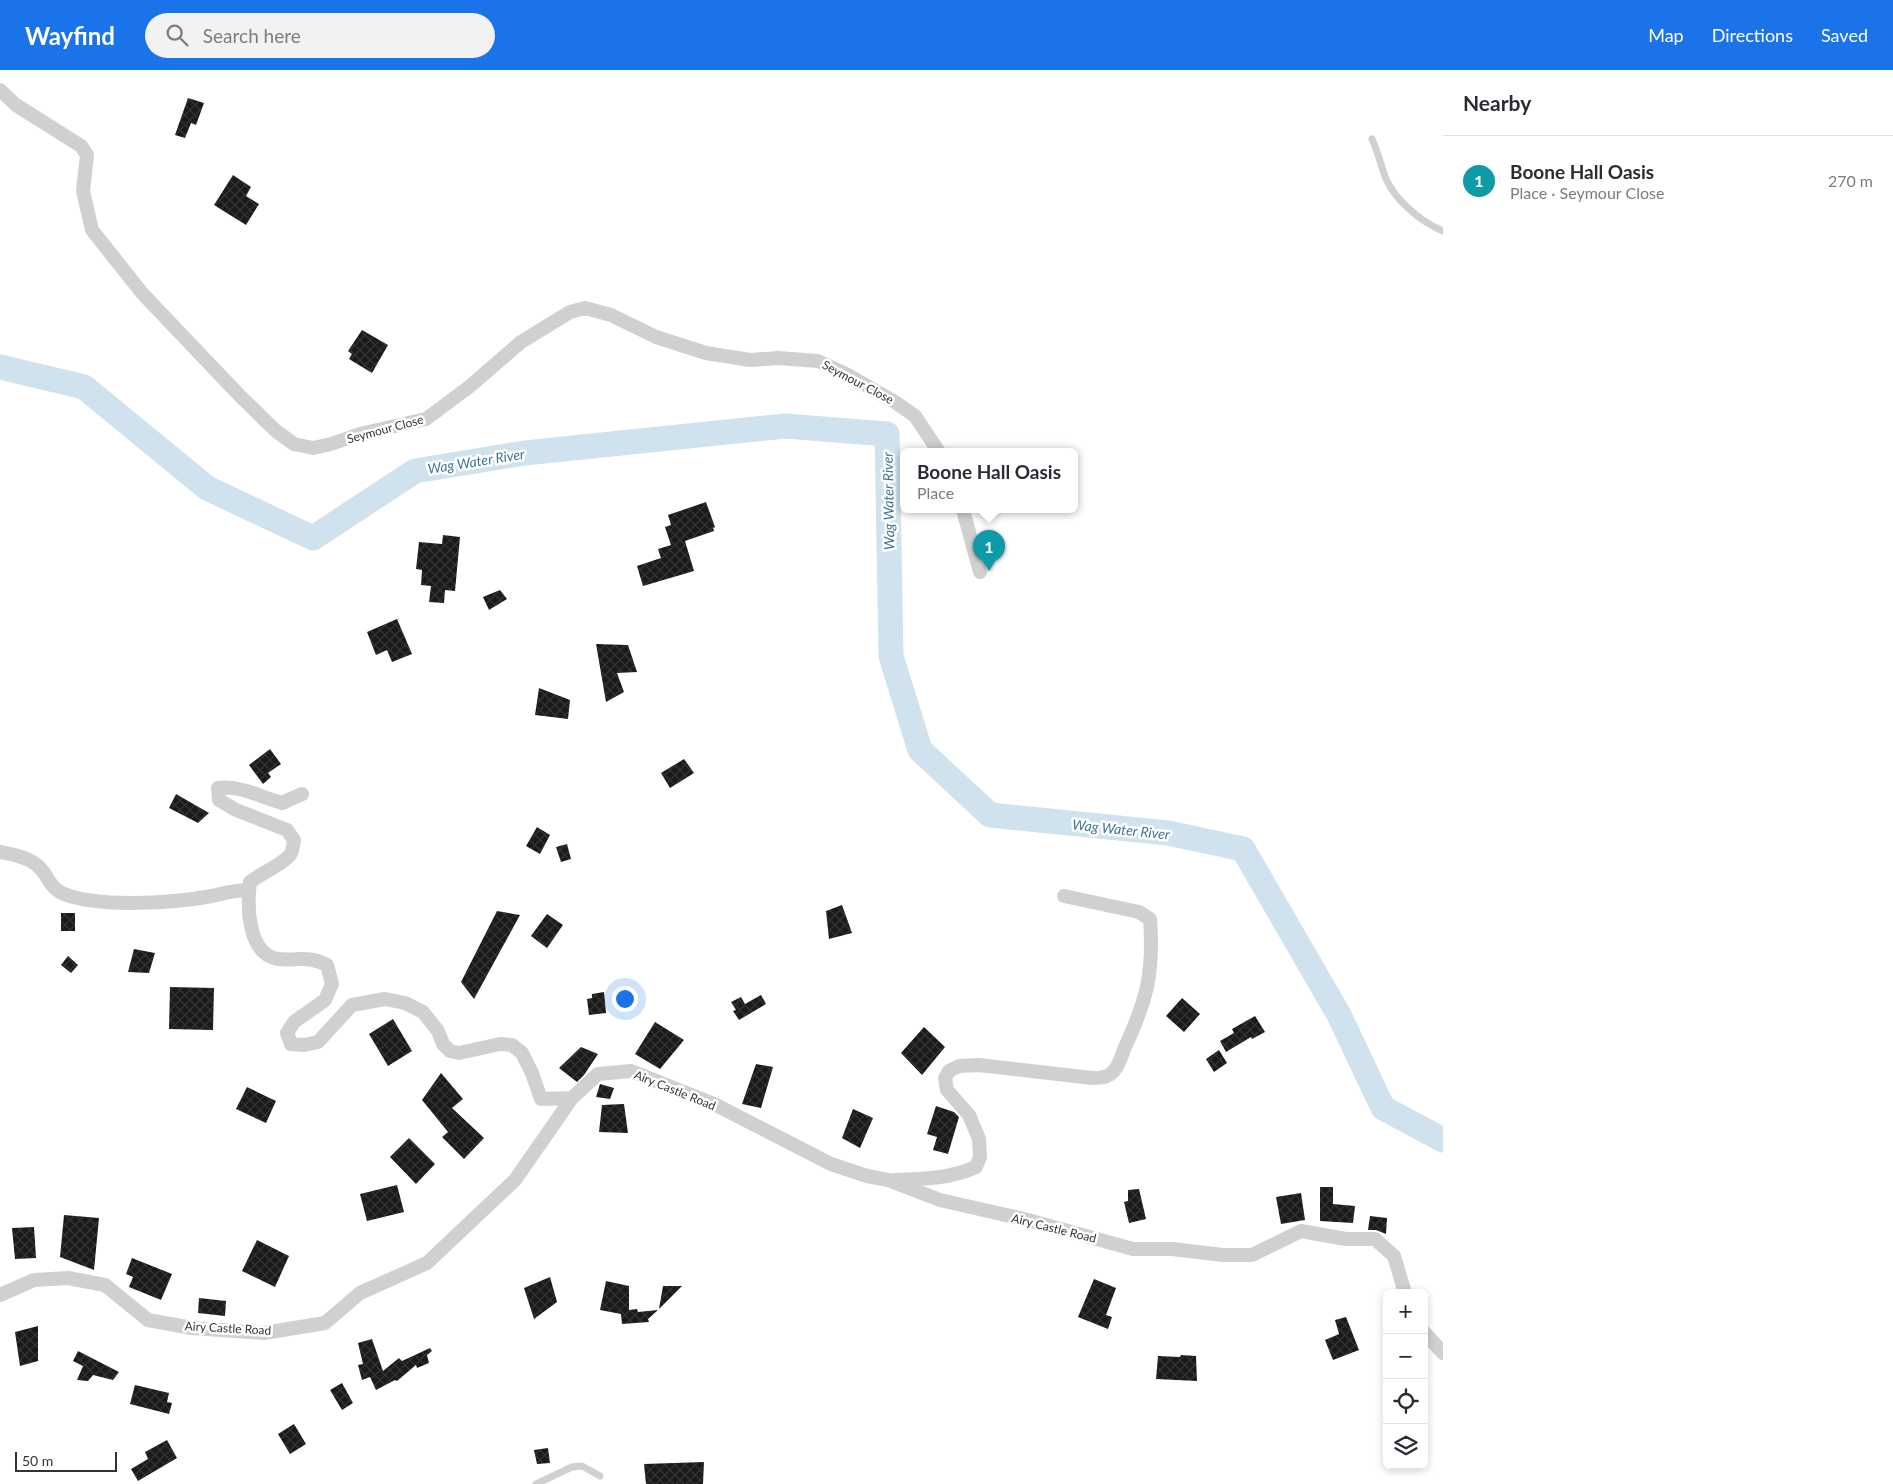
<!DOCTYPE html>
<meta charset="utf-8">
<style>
body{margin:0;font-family:Lato,sans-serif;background:#f2f2f3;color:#2b2b33}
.controls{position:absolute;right:15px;bottom:15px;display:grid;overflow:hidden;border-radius:8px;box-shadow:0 2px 8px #0003}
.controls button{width:45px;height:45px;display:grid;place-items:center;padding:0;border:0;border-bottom:1px solid #e1e1e2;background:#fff;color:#2b2b33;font:25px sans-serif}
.scale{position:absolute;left:15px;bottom:12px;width:102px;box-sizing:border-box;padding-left:5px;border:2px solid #333;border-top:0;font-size:14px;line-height:18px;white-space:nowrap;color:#333;-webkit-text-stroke:4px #fff;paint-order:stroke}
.you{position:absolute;left:624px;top:928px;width:18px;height:18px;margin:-12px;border:4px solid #fff;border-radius:50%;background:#1a73e8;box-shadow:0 0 0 8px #1a73e833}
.badge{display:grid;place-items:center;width:32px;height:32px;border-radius:50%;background:#1a73e8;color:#fff;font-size:16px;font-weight:700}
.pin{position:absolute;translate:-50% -41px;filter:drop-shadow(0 1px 2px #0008)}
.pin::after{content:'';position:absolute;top:26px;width:18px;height:15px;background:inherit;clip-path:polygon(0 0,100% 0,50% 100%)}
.popup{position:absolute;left:900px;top:378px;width:178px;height:65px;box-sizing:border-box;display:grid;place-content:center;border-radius:8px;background:#fff;filter:drop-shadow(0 1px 4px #0005);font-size:16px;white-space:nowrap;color:#7c7c81}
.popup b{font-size:19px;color:#2b2b33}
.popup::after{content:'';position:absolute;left:50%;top:100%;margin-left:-10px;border:10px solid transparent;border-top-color:#fff}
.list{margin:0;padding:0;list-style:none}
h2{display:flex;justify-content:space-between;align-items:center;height:65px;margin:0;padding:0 20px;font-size:21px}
h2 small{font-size:16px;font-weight:400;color:#7c7c81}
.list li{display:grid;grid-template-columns:32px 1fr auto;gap:15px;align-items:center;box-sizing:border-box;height:90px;padding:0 20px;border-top:1px solid #e1e1e2}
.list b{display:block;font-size:19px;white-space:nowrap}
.list p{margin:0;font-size:16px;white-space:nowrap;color:#7c7c81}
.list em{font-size:16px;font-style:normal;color:#7c7c81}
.icon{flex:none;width:28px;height:28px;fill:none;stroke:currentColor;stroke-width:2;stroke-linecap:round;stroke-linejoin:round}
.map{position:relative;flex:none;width:1443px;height:1414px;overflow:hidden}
header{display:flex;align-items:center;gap:30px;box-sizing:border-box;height:70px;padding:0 25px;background:#1a73e8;color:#fff}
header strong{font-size:24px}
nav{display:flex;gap:28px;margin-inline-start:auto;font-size:18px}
.search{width:350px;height:45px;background:#f2f2f3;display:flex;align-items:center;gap:12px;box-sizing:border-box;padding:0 18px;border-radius:28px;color:#7c7c81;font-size:19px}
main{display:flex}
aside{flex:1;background:#fff}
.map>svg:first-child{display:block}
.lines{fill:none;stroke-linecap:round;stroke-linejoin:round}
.river{stroke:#cfe2ee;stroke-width:25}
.building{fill:url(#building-cross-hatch)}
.service{stroke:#d0d0d0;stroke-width:7}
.minor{stroke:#d0d0d0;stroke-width:14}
.labels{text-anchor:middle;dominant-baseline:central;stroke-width:5;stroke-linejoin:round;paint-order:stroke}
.street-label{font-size:12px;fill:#333;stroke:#fff}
.water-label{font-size:14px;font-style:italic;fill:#3f7597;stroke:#fff}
</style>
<header>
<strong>Wayfind</strong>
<div class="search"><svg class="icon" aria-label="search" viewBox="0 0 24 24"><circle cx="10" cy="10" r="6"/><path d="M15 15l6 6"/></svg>Search here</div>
<nav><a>Map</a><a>Directions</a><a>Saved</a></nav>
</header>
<main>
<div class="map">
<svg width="1443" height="1414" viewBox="0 0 1443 1414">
<defs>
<pattern id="building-cross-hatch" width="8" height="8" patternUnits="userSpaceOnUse" patternTransform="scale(1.25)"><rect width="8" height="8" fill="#1a1a1a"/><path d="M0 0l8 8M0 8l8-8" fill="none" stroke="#333"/></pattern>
</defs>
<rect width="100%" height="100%" fill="#fff"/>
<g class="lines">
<path class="river" d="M0,297l84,20 123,101 106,50 102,-67 110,-18 260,-27 102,8 4,222 29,94 70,65 178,18 75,16 96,166 44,93 60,32"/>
</g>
<path class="building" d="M188,28l16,5 -8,22 -5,-2 -6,15 -10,-3z
M233,105l18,12 -5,9 13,8 -13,21 -32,-20z
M362,260l26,15 -16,28 -23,-14 3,-5 -4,-3z
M706,432l9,25 -2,1 1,3 -29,10 9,30 -51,15 -6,-20 24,-8 -3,-9 13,-4 -6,-18 6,-2 -3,-10z
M443,465l17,2 -5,54 -10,-1 -1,13 -15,-1 2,-16 -10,-1 1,-15 -6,-1 3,-27 23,2z
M500,520l7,9 -18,11 -6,-13z
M397,549l15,35 -20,8 -5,-12 -11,5 -9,-23z
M596,574l32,1 9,27 -20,1 7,19 -18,10z
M539,618l31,12 -2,19 -33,-4z
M270,679l11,15 -13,9 3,4 -8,7 -14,-19z
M684,689l10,14 -24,15 -9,-15z
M176,724l33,19 -11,10 -29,-15z
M537,757l13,8 -10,19 -14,-8z
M567,774l4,15 -10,3 -5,-15z
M842,835l10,28 -23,6 -3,-28z
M497,841l23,4 -46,84 -13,-17z
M61,843h14v18h-14z
M547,844l16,11 -16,23 -16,-12z
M134,879l21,4 -6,20 -21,-1z
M68,886l10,9 -7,8 -10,-8z
M170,917l44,1 -1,42 -44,-1z
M604,922l2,21 -17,2 -2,-16 5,-1v-4z
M761,925l5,9 -27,16 -6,-9 3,-1 -5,-8 10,-5 4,7z
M1182,928l18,16 -16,18 -18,-16z
M1255,946l10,16 -13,7 -1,-2 -25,15 -6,-11 14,-8 -2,-4z
M393,949l19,32 -24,15 -19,-32z
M655,952l29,18 -24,29 -25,-15z
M924,957l21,20 -23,28 -21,-22z
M581,977l17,7 -14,21 -7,7 -18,-14z
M1219,980l8,13 -13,9 -8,-13z
M756,994l17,3 -12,41 -19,-4z
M441,1003l22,26 -11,9 32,30 -20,21 -22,-22 6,-5 -26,-32z
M600,1014l14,4 -4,11 -14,-2z
M247,1017l29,14 -10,22 -30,-14z
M624,1034l4,29 -29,-1 3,-27z
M936,1036l18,6 5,5 -11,37 -15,-4 4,-13 -10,-3z
M853,1039l20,9 -13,30 -18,-10z
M409,1068l26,26 -19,20 -26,-27z
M397,1115l7,27 -37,9 -7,-27z
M1320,1117h13v17l22,2 -2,17 -33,-2z
M1139,1119l7,30 -17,4 -5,-21 4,-1v-11z
M1301,1123l4,27 -24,4 -5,-27z
M64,1145l35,3 -5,52 -34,-13z
M1370,1146l17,2 -1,16 -10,-4h-8z
M34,1157l2,31 -21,1 -3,-31z
M257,1170l32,16 -14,31 -33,-16z
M132,1188l40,16 -11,26 -32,-13 4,-10 -7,-3z
M550,1207l7,25 -23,17 -10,-31z
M1094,1209l22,9 -10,27 6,2 -4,12 -30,-12z
M606,1211l23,5v24l8,-1 1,3 20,-2 -10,9 1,3 -27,2 -1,-10 -21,-4z
M663,1216h19l-23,23z
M199,1228l27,3 -1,15 -27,-3z
M1346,1247l13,33 -26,10 -8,-20 14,-6 -4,-14z
M38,1256v35l-18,5 -5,-34z
M372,1269l11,32 16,-13 3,3 28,-13 2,3 -5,4 2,8 -12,5 -1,-3 -19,16 -2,-1 -19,10 -6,-13 -8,3 -4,-15 5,-1 -5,-21z
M78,1281l41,21 -6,8 -20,-5 -5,6 -11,-1 6,-14 -10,-5z
M1181,1285l15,1 1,25 -41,-2 2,-23 22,1z
M342,1313l11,20 -11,7 -12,-20z
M135,1315l34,8 -2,9 5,1 -3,11 -39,-10z
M294,1354l12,20 -16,10 -12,-20z
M167,1370l10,18 -39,23 -7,-12 17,-10 -3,-7z
M548,1378l2,15 -13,1 -3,-14z
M704,1392l-1,22h-57l-2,-20z"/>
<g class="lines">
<path class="service" d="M1372,69c6,13 9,27 14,40 10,22 35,43 57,52
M536,1414l36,-17 10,-1 18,10"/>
<path class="minor" d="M0,20l16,15 65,41 6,9 -4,36 9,39 50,63 19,20 80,84 35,34 18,13 19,4 18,-4 29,-10 66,-15 43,-32 52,-45 49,-30 15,-4 26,7 45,22 50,16 44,7 28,-2 40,3 30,14 47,27 20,14 24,36
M963,440l17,62
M302,724l-20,9c-22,-6 -41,-18 -64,-15l1,12 17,10 51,20 7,10c-1,5 -1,11 -4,15 -7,9 -30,19 -40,27 -3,23 -3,72 28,77 19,2 30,-4 49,6l5,19 -7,16 -31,22 -7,11 4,11 13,1 14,-3 34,-37 33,-6 20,4 18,9 15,19 5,13 7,7 9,2 41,-9 12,1 10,8 10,20 9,26 31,-1
M0,782c12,2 30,6 39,15 10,9 10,21 25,27 35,14 110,9 148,2 14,-3 22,-6 37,-6
M893,1110c29,-1 56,-1 83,-13l4,-10 -1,-18 -10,-24 -22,-25 -2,-12 4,-7 10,-5 20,-1 113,13c4,0 11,0 15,-2 11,-5 14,-19 18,-29 22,-47 29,-75 25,-128l-11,-7 -75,-16
M0,1225l34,-15 34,-2 37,7 43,35 44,8 72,5 61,-10 35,-30 67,-30 88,-83 57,-82 26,-24 33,-3 83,33 117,60 36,12 21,4 52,20 88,20 105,29h39l51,6h29l49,-24 45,8h29l19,17 11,37
M1424,1262l19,21"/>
</g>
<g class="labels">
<g class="street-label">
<text transform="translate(858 312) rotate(28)">Seymour Close</text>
<text transform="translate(385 359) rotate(-15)">Seymour Close</text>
<text transform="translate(675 1020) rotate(22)">Airy Castle Road</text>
<text transform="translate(1054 1158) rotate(14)">Airy Castle Road</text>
<text transform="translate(228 1258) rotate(3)">Airy Castle Road</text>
</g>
<g class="water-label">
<text transform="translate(476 391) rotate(-9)">Wag Water River</text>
<text transform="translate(888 431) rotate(-91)">Wag Water River</text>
<text transform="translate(1121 759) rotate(6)">Wag Water River</text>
</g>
</g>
</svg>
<div class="controls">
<button>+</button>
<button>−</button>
<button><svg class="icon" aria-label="locate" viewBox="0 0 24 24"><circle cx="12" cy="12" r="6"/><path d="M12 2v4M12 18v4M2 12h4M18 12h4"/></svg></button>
<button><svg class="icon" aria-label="layers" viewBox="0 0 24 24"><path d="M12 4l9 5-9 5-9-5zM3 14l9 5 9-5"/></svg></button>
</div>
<div class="scale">50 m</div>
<div class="you"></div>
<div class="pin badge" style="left:989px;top:501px;background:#0f9aa8">1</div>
<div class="popup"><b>Boone Hall Oasis</b>Place</div>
</div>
<aside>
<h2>Nearby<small></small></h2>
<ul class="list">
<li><span class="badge" style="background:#0f9aa8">1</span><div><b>Boone Hall Oasis</b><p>Place · Seymour Close</p></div><em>270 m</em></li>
</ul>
</aside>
</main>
